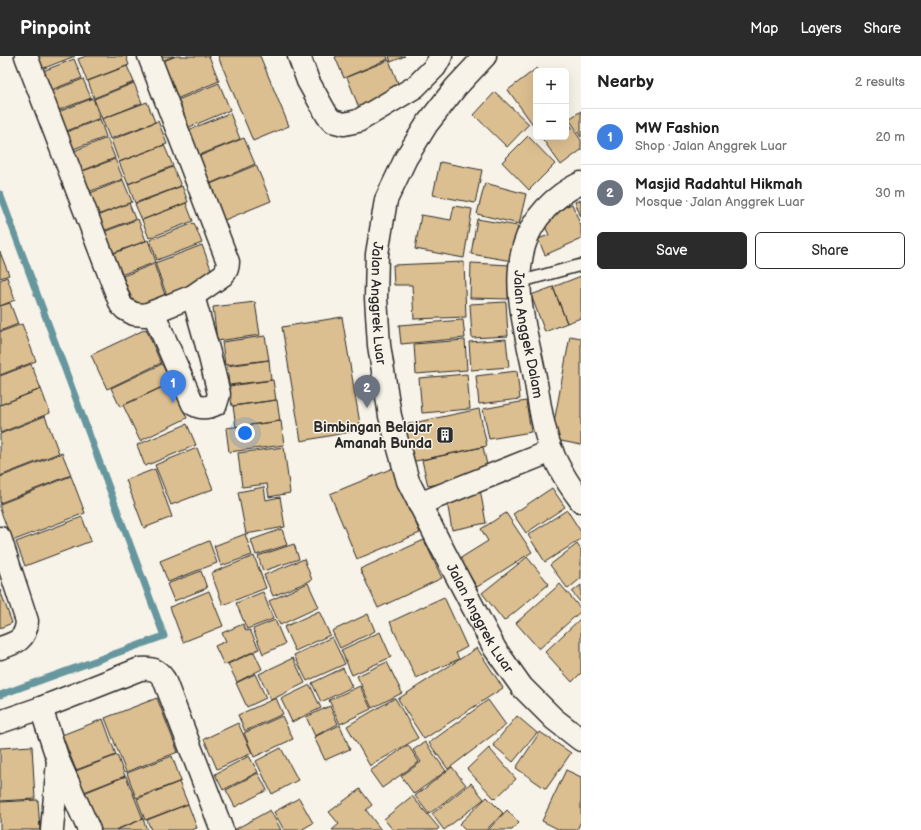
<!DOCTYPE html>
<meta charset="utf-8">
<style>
body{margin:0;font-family:"Balsamiq Sans",sans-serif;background:#f2f2f2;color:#222}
.controls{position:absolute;right:12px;top:12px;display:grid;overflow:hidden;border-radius:6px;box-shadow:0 4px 16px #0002}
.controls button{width:36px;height:36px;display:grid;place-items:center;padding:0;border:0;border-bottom:1px solid #e0e0e0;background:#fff;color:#222;font:20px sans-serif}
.you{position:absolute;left:245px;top:377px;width:14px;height:14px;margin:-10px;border:3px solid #fff;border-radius:50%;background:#1a73e8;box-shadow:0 0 0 6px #1a73e833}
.badge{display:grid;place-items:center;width:26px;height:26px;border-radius:50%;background:#2b2b2b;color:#fff;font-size:13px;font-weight:700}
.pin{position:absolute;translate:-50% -33px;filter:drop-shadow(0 1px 2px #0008)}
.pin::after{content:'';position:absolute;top:21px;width:14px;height:12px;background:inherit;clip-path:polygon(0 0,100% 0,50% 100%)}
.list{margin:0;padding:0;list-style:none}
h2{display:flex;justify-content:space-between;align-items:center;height:52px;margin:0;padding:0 16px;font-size:17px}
h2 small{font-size:13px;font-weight:400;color:#767676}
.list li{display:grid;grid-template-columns:26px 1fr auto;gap:12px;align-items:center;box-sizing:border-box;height:56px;padding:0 16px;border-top:1px solid #e0e0e0}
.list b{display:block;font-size:15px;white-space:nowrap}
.list p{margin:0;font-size:13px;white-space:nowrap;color:#767676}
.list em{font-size:13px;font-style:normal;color:#767676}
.actions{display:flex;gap:8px;padding:12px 16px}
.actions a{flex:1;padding:9px 0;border:1px solid #2b2b2b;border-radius:6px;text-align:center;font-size:14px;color:#2b2b2b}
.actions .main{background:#2b2b2b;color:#fff}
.map{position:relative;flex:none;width:581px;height:774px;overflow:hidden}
header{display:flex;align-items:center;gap:24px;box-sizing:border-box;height:56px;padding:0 20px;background:#2b2b2b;color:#fff}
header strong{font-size:19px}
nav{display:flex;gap:22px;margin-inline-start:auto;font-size:14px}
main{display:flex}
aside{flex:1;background:#fff}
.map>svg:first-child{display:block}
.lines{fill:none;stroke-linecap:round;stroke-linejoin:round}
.stream{stroke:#66969e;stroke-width:7}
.building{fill:#dcbf90;stroke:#2b2b2b}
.lane-casing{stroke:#2b2b2b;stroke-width:14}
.street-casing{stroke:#2b2b2b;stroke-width:25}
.lane{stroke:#f7f3e8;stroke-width:11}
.street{stroke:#f7f3e8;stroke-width:22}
.labels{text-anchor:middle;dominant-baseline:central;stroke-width:3;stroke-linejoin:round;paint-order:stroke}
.street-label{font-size:14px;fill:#2b2b2b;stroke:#f7f3e8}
.poi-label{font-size:14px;font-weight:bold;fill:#2b2b2b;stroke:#f7f3e8;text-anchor:end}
</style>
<header>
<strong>Pinpoint</strong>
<nav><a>Map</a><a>Layers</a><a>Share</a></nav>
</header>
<main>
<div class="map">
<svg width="581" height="774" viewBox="0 0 581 774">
<rect width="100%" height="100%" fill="#f7f3e8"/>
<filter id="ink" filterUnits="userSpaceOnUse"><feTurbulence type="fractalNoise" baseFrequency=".025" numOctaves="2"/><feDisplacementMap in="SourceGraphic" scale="8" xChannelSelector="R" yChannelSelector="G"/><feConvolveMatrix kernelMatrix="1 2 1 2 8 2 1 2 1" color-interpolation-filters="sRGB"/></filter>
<g filter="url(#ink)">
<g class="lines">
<path class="stream" d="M0,138l164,442 -164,59"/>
</g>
<path class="building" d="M28,0h47l-41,16z
M86,0h40l3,9 -42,16 -9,-22z
M157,0h17l-15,6z
M176,0h33l10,25 -45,19 -15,-37z
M218,0h42l29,70 -36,15z
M337,0h50l1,3 -44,19 -9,-21z
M389,0h16l-14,6z
M74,3l8,19 -39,15 -8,-19z
M389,4l12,31 -42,17 -12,-31z
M127,10l7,16 -40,16 -6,-17z
M537,12l2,3h-3v54l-2,1 -26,-36z
M83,23l8,19 -40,15 -7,-19z
M134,27l8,20 -40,16 -8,-20z
M219,27l11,27 -45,19 -12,-27z
M495,36l34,32 -22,23 -33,-32z
M93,42l7,20 -41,16 -8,-19z
M147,46l8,20 -45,17 -8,-20z
M581,55v26l-12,-18z
M230,57l10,26 -43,17 -11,-25z
M100,63l6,18 -41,15 -6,-17z
M566,63l15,21v10l-20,15 -20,-28h25z
M158,65l9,23 -48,18 -8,-22z
M528,80l27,28 -26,26 -27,-28z
M107,82l8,20 -41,16 -8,-20z
M244,82l11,26 -46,20 -12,-27z
M164,89l9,21 -45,18 -9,-22z
M115,103l8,20 -40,15 -8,-20z
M440,106l42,8 -7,33 -42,-8z
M256,109l15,36 -49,20 -14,-36z
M173,111l8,19 -46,17 -7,-19z
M123,124l9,22 -40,15 -9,-21z
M485,127l41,11 -7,30 -42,-10z
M182,130l6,16 -46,18 -7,-16z
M581,144v17l-6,-15z
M129,147l6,16 -37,14 -6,-15z
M186,147l7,18 -44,17 -7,-18z
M572,148l9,22v13l-36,16 -7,-16 11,-4 -8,-18z
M454,150l18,3 -8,49 -49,-9 6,-34 30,5z
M138,163l8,22 -36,13 -9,-21z
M477,163l41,7 -6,35 -41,-7z
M194,167l8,20 -45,17 -7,-20z
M148,184l8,22 -38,14 -8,-21z
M202,189l12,32 -47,19 -12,-33z
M0,196l9,23 -9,3z
M464,206l2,55 -52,2 -2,-34h-18l-1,-20z
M471,207l39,2 -1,34 -39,-1z
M154,208l11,31 -30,12 -12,-31z
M581,220v42l-14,5 -14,-36z
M7,221l8,23 -15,6v-26z
M553,231l14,36 -22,9 -14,-37z
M255,246l5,33 -43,6 -4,-34z
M506,246l2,34 -36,2 -2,-34z
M10,247l8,21 -18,7v-25z
M342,261l19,113 -60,11 -19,-114z
M463,264l2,18 -64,6 -2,-19z
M22,268l14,37 -36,14v-43z
M146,273l15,34 -54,26 -16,-34z
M265,280l4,24 -44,5 -3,-23z
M570,280l11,2v107l-30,-6z
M506,283l3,28 -38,3 -2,-28z
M465,284l2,30 -51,4 -2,-30z
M269,304l2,20 -42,5 -2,-19z
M31,308l10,25 -41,16v-29z
M162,308l9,19 -51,24 -9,-19z
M517,315l3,28 -41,5 -3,-28z
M467,318l3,35 -48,4 -3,-35z
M273,324l3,20 -44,6 -3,-20z
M171,327l16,35 -47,23 -17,-36z
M41,333l9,24 -50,20v-28z
M277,344l3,21 -44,6 -3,-21z
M526,345l5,31 -42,7 -6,-30z
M479,353l8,37 -76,16 -7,-37z
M45,360l14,37 -59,23v-42z
M281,365l3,24 -55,7 -3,-24z
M187,368l9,21 -51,21 -8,-21z
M284,391l6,46 -21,4 -2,-13 -25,3 -4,-34z
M483,391l6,27 -61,12 -6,-26z
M197,392l16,41 -42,16 -16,-40z
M62,397l9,22 -71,28v-26z
M393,412l27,65 -63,26 -27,-65z
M155,413l17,48 -28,11 -18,-48z
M71,420l14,37 -73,28 -12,-32v-5z
M264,431l2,13 14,-3 5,30 -39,7 -8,-42z
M552,432l13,19 -39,26 -13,-19z
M480,433l6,34 -34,7 -6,-34z
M567,454l14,22v7l-36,23 -17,-27z
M506,457l26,39 -55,35 -18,-28 29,-18 -7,-12z
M82,461l9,24 -66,25 -9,-24z
M282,473l5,16 -31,10 -5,-15z
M245,478l7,21 -31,11 -7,-20z
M424,484l18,38 -64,30 -18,-39z
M209,485l8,22 -49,19 -8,-21z
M294,488l5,15 -36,12 -5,-15z
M577,488l4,6v28l-13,11 -18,-24z
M254,500l12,32 -43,17 -12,-32z
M527,501l22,27 -45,37 -22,-28z
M304,503l8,21 -39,16 -9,-21z
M201,515l6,17 -33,13 -7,-17z
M308,527l11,24 -39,18 -11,-24z
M560,528l21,25v2l-42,38 -23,-26z
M581,529v18l-9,-11z
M0,534l12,33 -12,5z
M209,535l14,35 -40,16 -13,-35z
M263,536l10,27 -26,10 -11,-26z
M444,541l23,50 -11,6 3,6 -43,19 -26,-56z
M319,555l11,24 -35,16 -11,-24z
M368,558l7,17 -35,17 -8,-17z
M581,562v55l-9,9 -27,-30z
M275,564l10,24 -22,10 -10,-25z
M243,568l3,7 4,-1 9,19 -35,16 -9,-19 11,-5 -4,-8z
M380,576l11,25 -39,18 -11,-25z
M332,581l13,27 -38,17 -13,-26z
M477,592l26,40 -79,51 -26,-40z
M254,596l8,17 -25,13 -9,-18z
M293,602l12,25 -34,17 -12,-26z
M387,606l15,31 -30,15 -15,-32z
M343,612l9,19 -31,15 -9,-19z
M255,618l11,24 -19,9 -11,-24z
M310,629l11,23 -29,14 -11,-23z
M360,630l11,23 -31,15 -11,-24z
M157,642l21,54 -52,20 -21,-54z
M276,642l7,16 -38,17 -7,-16z
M395,642l23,40 -48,28 -23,-40z
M488,644l18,25 -58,44 -19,-26z
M330,650l8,18 -23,12 -9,-19z
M282,660l11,23 -39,18 -10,-24z
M517,660l20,17 -24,29 -20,-17z
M103,663l13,36 -40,15 -14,-35z
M238,667l14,30 -35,16 -13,-30z
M340,669l10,24 -25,11 -11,-23z
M540,676l31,21 -25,36 -30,-21z
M425,686l21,29 -32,23 -13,-18 20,-14 -8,-12z
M408,689l11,17 -37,26 -12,-17z
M32,690l3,53 -35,2v-53z
M281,692l17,32 -26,14 -16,-33z
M489,692l27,31 -21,20 -28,-30z
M117,699l8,21 -41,16 -8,-21z
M172,700l9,25 -45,17 -9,-25z
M249,700l9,16 -35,18 -8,-16z
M452,711l14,18 -37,29 -14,-18z
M566,714l15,7v44l-4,9h-17l-18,-9z
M258,717l9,17 -32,17 -9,-17z
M126,720l17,43 -28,11h-16l-15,-37z
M179,726l9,22 -43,16 -8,-21z
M471,727l13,16 -40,31 -12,-16z
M360,733l12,16 -6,5 15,20h-49l7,-6 -10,-12z
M412,740l27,32 -2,2h-44l-9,-11z
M487,741l16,16 -17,17h-21l-6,-6z
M299,742l14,25 -12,7h-17l-10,-18z
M38,744l2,30h-40v-28z
M188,748l9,24 -6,2h-40l-4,-10z
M270,754l11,20h-47z
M507,754l12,13 -7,7h-24z
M143,763l4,11h-31z"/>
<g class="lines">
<defs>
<path id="lane" d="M519,226l62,-17"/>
<g id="street">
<path d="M26,0l95,249 4,4 9,5 11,1 8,-3 40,-16 30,-21c3,-3 5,-7 5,-13l-79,-206"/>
<path d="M299,0l9,25 19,34 5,6 12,3 14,-3 57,-34 20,-20 6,-11"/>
<path id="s1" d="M485,0l-29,31 -29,37 -21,34 -20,42 -9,54 -1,44 3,47 11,71 18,65 33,65 54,103 27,38 32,32 27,21"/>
<path id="s2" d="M581,127c-26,12 -49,35 -57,63 -12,41 2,86 10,126 4,20 6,42 12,62 6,24 20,47 35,67"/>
<path d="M153,256l40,92c8,5 15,4 23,0l3,-10 -10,-41 -16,-57"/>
<path d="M419,448l133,-53"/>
<path d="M0,482l27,83c-1,19 -11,22 -27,27"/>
<path d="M41,652l17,52 31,70"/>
<path d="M0,666l41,-14 99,-39c12,-1 17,0 24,10l58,151"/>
<path d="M52,774l6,-69"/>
</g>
</defs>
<use href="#lane" class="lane-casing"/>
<use href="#street" class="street-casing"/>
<use href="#lane" class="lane"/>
<use href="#street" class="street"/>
</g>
</g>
<defs>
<symbol id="building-square" viewBox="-11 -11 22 22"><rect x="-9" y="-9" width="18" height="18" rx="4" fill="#2b2b2b" stroke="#f7f3e8"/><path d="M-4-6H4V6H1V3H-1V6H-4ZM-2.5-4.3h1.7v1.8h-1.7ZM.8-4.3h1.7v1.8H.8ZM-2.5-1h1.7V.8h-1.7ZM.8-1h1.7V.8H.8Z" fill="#fff"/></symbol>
</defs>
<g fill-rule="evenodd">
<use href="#building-square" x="435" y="369" width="20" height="20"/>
</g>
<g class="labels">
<g class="street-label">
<text stroke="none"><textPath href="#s1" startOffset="280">Jalan Anggrek Luar</textPath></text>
<text stroke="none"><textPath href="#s2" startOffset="177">Jalan Anggek Dalam</textPath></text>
<text stroke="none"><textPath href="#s1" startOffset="616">Jalan Anggrek Luar</textPath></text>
</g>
<g class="poi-label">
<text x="432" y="371">Bimbingan Belajar<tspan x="432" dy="16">Amanah Bunda</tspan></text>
</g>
</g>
</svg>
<div class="controls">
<button>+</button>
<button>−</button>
</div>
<div class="you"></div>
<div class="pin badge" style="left:173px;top:347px;background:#3f7fe0">1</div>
<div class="pin badge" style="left:367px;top:352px;background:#6b7280">2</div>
</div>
<aside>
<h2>Nearby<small>2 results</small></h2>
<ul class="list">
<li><span class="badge" style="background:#3f7fe0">1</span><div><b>MW Fashion</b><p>Shop · Jalan Anggrek Luar</p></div><em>20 m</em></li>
<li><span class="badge" style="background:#6b7280">2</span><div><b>Masjid Radahtul Hikmah</b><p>Mosque · Jalan Anggrek Luar</p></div><em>30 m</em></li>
</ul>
<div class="actions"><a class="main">Save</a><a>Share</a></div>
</aside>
</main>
